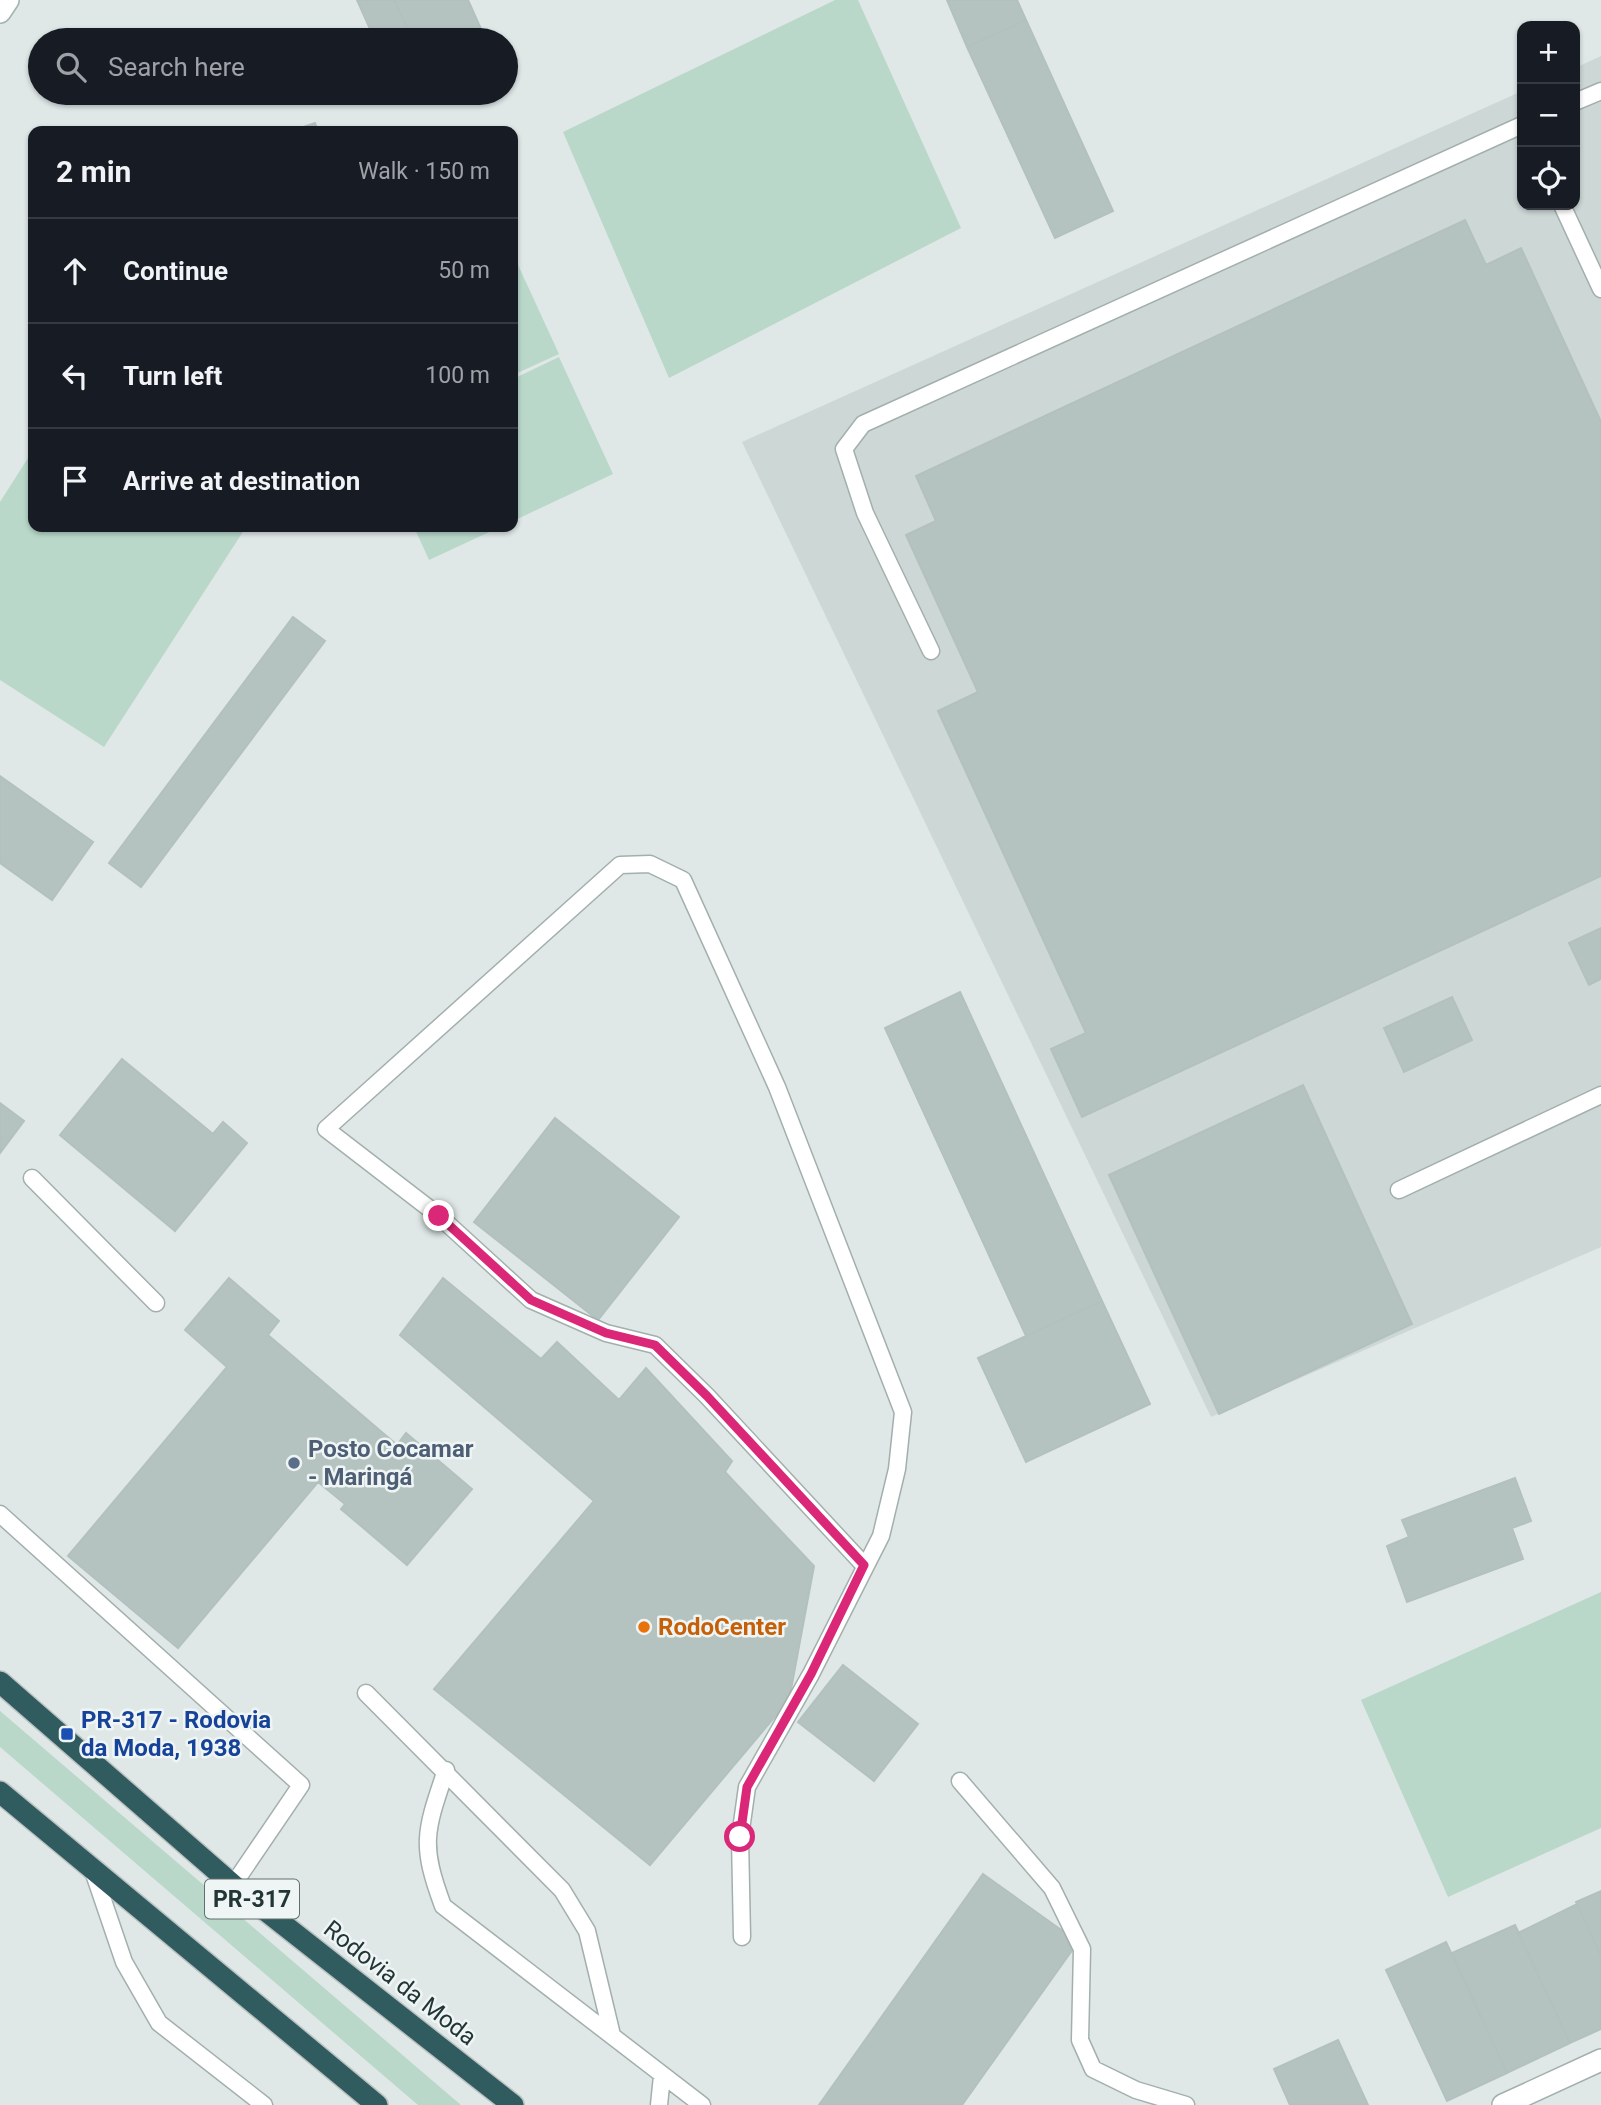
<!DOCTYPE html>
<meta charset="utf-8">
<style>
body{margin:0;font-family:Roboto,sans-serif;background:#20242c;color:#f1f3f6}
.controls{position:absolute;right:21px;top:21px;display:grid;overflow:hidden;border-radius:14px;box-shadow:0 2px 5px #0004}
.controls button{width:63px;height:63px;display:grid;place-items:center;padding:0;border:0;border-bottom:2px solid #363941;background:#171b24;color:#f1f3f6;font:35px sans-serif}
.stop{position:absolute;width:21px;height:21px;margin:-16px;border:5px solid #db2777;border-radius:50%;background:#fff}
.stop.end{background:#db2777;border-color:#fff;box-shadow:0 2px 7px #0008}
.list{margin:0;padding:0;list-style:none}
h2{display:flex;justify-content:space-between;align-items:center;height:91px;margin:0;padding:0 28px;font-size:30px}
h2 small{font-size:23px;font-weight:400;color:#9ea1a6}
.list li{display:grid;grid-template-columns:46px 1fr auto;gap:21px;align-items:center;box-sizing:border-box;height:105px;padding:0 28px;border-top:2px solid #363941}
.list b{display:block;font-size:26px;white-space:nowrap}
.list em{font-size:23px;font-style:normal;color:#9ea1a6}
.icon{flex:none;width:38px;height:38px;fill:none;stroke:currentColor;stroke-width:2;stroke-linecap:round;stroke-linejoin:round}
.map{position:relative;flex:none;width:1601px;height:2105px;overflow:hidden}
.search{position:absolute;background:#171b24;box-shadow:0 2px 5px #0004;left:28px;top:28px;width:490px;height:77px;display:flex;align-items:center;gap:18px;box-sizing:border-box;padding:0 24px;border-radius:38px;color:#9ea1a6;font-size:26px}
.panel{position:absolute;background:#171b24;box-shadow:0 2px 5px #0004;left:28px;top:126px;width:490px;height:406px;border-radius:14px}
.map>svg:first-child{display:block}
.built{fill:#cdd8d6}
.green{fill:#b9d8ca}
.building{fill:#b4c3c0;stroke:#b2c1bf;stroke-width:2}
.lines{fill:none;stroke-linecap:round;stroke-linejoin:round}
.lane-casing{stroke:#a3afae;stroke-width:19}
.street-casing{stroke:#a3afae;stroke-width:24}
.secondary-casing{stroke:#9fb3b1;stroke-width:24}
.highway-casing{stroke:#bdc3c3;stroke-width:24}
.lane{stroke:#fff;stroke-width:16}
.street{stroke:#fff;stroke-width:21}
.secondary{stroke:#fff;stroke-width:21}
.highway{stroke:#315c5f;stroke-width:21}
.route{stroke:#db2777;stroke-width:9}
.service-dot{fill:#5c6f8a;stroke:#eff5f4;stroke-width:2.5}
.food-dot{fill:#e8710a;stroke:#eff5f4;stroke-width:2.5}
.transit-dot{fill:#1a4fb4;stroke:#eff5f4;stroke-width:2.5}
.labels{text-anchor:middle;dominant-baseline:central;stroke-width:5;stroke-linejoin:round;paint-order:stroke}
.shield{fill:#eff5f4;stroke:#606f6f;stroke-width:2}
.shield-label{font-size:23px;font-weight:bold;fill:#223636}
.service-label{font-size:24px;font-weight:bold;fill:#4e5e75;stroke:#eff5f4;text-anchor:start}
.food-label{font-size:24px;font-weight:bold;fill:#c56008;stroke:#eff5f4;text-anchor:start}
.transit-label{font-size:24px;font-weight:bold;fill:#164399;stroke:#eff5f4;text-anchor:start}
.street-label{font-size:24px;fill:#223636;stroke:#eff5f4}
</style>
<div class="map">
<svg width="1601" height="2105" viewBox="0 0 1601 2105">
<rect width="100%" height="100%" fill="#dfe8e7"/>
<path class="built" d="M1601,56v1191l-390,170 -469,-975 780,-351v114h53v-137z"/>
<path class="green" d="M835,0h23l103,228 -292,150 -106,-246z
M513,254l46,100 -46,21z
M559,357l54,117 -100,47v-142z
M33,450v77h213l-142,220 -104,-67v-178z
M414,527h86l-71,33z
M1601,1592v236l-153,69 -87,-197z
M0,1711l461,394h-43l-418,-358z"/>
<path class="building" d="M357,0h37l19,40h-38z
M394,0h74l18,40h-73z
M947,0h70l9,20 -59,27z
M1026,20l87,191 -58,27 -88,-191z
M315,123l3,8h-26z
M1465,220l21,45 35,-17 80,174v454l-519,241 -31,-68 35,-16 -148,-322 40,-19 -72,-157 30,-14 -20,-45z
M293,617l32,24 -184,246 -32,-24z
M0,776l93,66 -41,58 -52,-37z
M1601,928v51l-12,6 -20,-42z
M960,992l142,309 -76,35 -141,-308z
M1452,997l20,43 -68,32 -20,-44z
M122,1059l91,75 10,-12 24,21 -72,88 -115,-96z
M1303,1085l109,239 -193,90 -110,-239z
M0,1103l24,18 -24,32z
M555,1118l124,99 -81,103 -124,-98z
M229,1278l50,43 -11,14 129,110 9,-12 66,56 -65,76 -66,-56 4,-5 -27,-22 -140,166 -110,-92 159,-189 -42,-37z
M443,1278l98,81 16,-17 62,58 27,-32 86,93 -7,11 89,94 -25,134 -139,165 -216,-176 160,-188 -194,-166z
M1102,1301l48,103 -124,58 -48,-104z
M1515,1478l16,43 -19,7 11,31 -116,43 -20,-56 22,-9 -7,-17z
M843,1665l75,59 -44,57 -76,-59z
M983,1874l95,68 -116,163h-143z
M1601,1891v64l-25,-53z
M1577,1904l24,52v73l-31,14 -52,-110z
M1515,1925l55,118 -63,30 -55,-120z
M1446,1942l61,131 -60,28 -61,-131z
M1338,2040l30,65h-78l-16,-36z"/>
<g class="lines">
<defs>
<path id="lane" d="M1575,102l26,-11
M1562,205l39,84
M931,651l-66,-138 -21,-64 19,-25 659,-299
M32,1178l124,125
M1399,1190l202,-95
M0,1514l301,271 -68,100
M366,1693l196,197 25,41 25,104
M446,1770c-21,62 -26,74 -3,136l259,199
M960,1781l92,107 30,61 -2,91 13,29 43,21 50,15
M92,1868l32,94 35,61 105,82
M742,1937l-2,-100 7,-50 64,-113 70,-138 16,-67 6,-57 -126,-325 -94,-207 -33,-16 -30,1 -294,264 113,87 92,84 75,33 49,12 52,51 157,169
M659,2105l3,-29"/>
<path id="street" d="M1503,2105l98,-45"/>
<path id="secondary" d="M0,12l8,-12"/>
<path id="highway" d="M0,1682l233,203 280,220
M0,1792l377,313"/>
</defs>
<use href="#lane" class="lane-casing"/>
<use href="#street" class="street-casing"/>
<use href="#secondary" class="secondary-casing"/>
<use href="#highway" class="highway-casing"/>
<use href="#lane" class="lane"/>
<use href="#street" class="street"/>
<use href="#secondary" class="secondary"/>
<use href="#highway" class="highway"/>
</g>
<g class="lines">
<path class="route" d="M439,1216l92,84 75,33 49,12 52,51 157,169 -53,109 -64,113 -7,50"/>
</g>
<circle class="service-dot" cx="294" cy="1463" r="7"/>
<circle class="food-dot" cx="644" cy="1627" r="7"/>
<rect class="transit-dot" x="60" y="1727" width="14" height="14" rx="3.5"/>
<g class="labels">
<rect class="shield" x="205" y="1879.5" width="94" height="39" rx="5"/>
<g class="shield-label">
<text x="252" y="1899">PR-317</text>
</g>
<g class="service-label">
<text x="308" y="1449">Posto Cocamar<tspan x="308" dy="28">- Maringá</tspan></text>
</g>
<g class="food-label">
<text x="658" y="1627">RodoCenter</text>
</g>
<g class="transit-label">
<text x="81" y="1720">PR-317 - Rodovia<tspan x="81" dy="28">da Moda, 1938</tspan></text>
</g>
<g class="street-label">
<text transform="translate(400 1983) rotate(38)">Rodovia da Moda</text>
</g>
</g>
</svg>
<div class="controls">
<button>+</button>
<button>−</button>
<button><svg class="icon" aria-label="locate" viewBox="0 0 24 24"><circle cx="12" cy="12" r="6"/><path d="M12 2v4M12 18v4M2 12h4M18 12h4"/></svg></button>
</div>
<div class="stop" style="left:740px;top:1837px"></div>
<div class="stop end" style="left:439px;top:1216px"></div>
<div class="search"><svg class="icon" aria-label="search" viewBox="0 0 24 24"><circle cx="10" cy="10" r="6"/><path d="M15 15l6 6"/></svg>Search here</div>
<section class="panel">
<h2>2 min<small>Walk · 150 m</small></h2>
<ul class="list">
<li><svg class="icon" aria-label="ahead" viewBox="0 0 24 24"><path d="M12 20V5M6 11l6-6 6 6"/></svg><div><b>Continue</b></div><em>50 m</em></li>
<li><svg class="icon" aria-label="left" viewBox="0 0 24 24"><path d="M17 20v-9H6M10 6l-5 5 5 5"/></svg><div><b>Turn left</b></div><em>100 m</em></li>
<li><svg class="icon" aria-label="arrive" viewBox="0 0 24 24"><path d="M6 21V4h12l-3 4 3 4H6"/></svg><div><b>Arrive at destination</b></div></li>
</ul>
</section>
</div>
